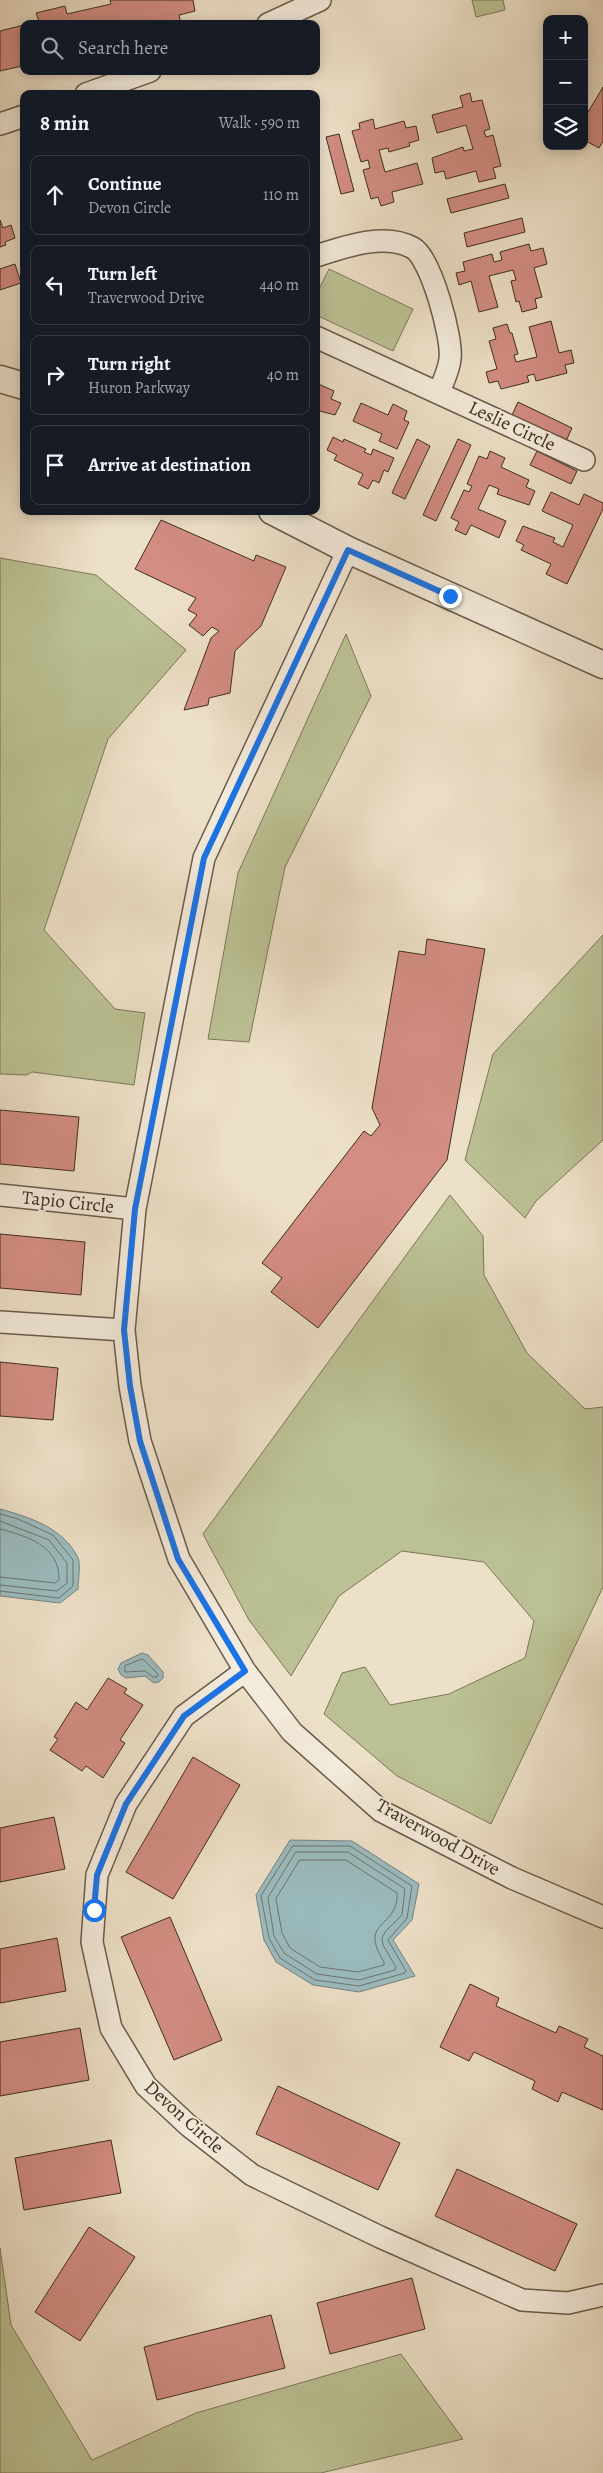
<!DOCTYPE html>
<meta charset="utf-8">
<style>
body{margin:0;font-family:Alegreya,serif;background:#242831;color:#f1f3f6}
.controls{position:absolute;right:15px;top:15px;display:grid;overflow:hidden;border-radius:10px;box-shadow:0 2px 12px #0003}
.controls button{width:45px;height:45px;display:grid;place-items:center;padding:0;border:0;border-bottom:1px solid #363941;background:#171b24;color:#f1f3f6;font:25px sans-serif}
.stop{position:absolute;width:15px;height:15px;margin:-11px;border:4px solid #1a73e8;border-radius:50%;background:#fff}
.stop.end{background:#1a73e8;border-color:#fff;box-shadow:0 1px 5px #0008}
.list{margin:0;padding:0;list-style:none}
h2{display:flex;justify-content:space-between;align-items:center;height:65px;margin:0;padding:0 20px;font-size:21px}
h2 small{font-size:16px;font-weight:400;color:#9ea1a6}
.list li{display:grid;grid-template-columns:32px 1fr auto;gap:15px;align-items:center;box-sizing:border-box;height:80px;margin:0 10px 10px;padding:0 10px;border:1px solid #363941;border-radius:10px}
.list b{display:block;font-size:19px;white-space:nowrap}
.list p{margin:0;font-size:16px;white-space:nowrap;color:#9ea1a6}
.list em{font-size:16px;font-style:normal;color:#9ea1a6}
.icon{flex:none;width:28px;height:28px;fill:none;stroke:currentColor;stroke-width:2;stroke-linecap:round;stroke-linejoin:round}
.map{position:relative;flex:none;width:603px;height:2473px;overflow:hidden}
.search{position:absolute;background:#171b24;box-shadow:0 2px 12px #0003;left:20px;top:20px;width:300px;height:55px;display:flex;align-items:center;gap:12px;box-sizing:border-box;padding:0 18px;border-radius:10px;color:#9ea1a6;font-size:19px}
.panel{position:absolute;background:#171b24;box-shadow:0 2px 12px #0003;left:20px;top:90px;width:300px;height:425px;border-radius:10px}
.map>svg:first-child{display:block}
.green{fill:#bbc194;stroke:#7d775a}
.water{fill:#9bbbbe;stroke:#76827f}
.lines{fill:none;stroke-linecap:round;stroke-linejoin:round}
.shore{stroke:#6d746f;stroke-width:1}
.building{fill:#d38d83;stroke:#3f2d20}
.minor-casing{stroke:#6a5a4a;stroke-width:24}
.tertiary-casing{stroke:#6a5a4a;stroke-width:29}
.minor{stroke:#f3ebdb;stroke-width:21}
.tertiary{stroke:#f3ebdb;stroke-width:26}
.route{stroke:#1a73e8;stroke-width:6}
.labels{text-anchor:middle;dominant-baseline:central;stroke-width:4;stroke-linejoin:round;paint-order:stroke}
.street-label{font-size:19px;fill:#3f2d20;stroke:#f3ebdb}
</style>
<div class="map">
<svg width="603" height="2473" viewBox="0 0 603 2473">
<rect width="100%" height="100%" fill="#ede0c8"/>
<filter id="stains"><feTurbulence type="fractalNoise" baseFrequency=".004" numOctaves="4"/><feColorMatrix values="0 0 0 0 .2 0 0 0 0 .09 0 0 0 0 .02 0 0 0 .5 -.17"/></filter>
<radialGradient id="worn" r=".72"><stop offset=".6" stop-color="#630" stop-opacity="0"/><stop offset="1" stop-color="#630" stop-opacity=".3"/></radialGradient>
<path class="green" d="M472,0h31l2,10 -29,7z
M329,269l84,40 -20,42 -77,-36v-20z
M0,558l96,17 90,75 -78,89 -64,191 71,79 30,4 -11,72 -102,-13 -5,3 -27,-1z
M346,634l25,62 -86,171 -36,175 -41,-3 30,-166z
M603,935v205l-67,61 -11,17 -60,-58 28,-106z
M450,1195l33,41 1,39 43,78 58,56 18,-2v180l-112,237 -94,-48 -73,-62 18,-41 23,-6 25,38 59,-11 76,-36 9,-37 -50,-59 -82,-11 -63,45 -48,80 -42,-56 -46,-86z
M0,2248l11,77 81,135 104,-47 205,-59 62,85 -142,34h-321z"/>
<path class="water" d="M0,1509c29,8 64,19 78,49 3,7 0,23 0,31l-18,14 -60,-7z
M142,1653l6,2 15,17v6l-4,4 -5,1 -9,-7 -19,2 -5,-3 -3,-6 3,-6z
M290,1840l62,1 67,43 -7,36 -19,20 22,36 -56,16 -46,-7 -37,-23 -12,-22 -8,-45z"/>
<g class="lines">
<path class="shore" d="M0,1514l18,5 35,16 20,25v26l-14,12 -59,-7
M0,1521l49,19 18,23v20l-10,8 -57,-6
M0,1529c27,7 60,17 59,51l-4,3 -55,-6
M143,1659l15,15 -1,3h-4l-8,-6 -20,1v-6z
M293,1846h57l62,40 -5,32 -19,22 18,31 -1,2 -46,13 -44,-6 -35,-22 -11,-20 -8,-42z
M296,1852h52l57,37 -3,26 -17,17 -3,6 1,7 13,22 -1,3 -36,10 -42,-6 -33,-21 -10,-17 -6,-38z
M300,1860h46l51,33c2,36 -40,26 -13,69v3l-26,7 -38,-5 -30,-19 -8,-15 -6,-34z"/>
</g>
<path class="building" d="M110,0h83l2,11 -16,4 2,9h-14v-3l-13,3h-126l11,-3 -3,-8 29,-7 2,8 44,-10z
M24,25v46h5l-5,2 -2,-7 -22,5v-40z
M603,87v54l-4,7 -15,-8v-21z
M470,93l2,9 10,-2 8,29 -6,2 2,6 7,-2 8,31 -8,2 3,10 -17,4 -3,-11 -30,8 -2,-8 -9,2 -3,-15 31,-11 1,4 9,-2 -7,-24 -29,8 -5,-18 31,-8 -3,-11z
M373,119l2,10 29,-8 2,7 10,-2 3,14 -10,3 1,3 -21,6 -1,-4 -9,2 6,22 32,-9 6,21 -31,8 2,10 -13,4 -3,-9 -7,2 -8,-29 7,-2 -2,-8 -7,2 -9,-31 8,-2 -1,-6z
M339,134l15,57 -13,3 -15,-57z
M505,184l4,14 -58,15 -4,-14z
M522,218l3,14 -58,15 -3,-14z
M0,220l3,8 8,-3 4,13 -10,4 1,3 -6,2z
M529,244l2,7 12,-3 4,16 -13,4 8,29 -7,2 2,9 -15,4 -3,-11 -3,1 -5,-21 5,-1 -3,-10 -24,6 9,31 -19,5 -8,-31 -12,4 -3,-12 9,-2 -2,-9 29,-8 2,8 8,-2 -2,-8z
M15,264l6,19 -21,7v-21z
M551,321l8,32 12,-3 3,13 -9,2 2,8 -31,8 -2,-7 -7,2 2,6 -28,7 -3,-8 -9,2 -3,-11 11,-3 -8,-28 7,-2 -3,-11 14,-4 3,9h2l6,21 -4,1 2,7 21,-5 -8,-30z
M316,383l18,8 -3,8 10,4 -6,12 -19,-5z
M518,402l54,26 -6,13 -54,-26z
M361,403l27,12 5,-11 14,7 -3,9 5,2 -12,27 -18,-8 3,-7 -29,-13z
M333,437l10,5 1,-3 22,10 -2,3 7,3 2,-6 21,9 -6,14 -4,-2 -5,13 -6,-3 -5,9 -10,-5 5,-10 -29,-14 3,-5 -10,-5z
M417,439l13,7 -25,53 -13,-6z
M458,439l13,6 -35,76 -13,-6z
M490,451l15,7 -4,9 28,13 -3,7 9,4 -6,14 -32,-11 2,-5 -10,-4 -11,24 28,12 -7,17 -28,-13 -5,10 -11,-5 4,-8 -8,-4 13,-28 5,2 3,-6 -5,-2 12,-28 8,3z
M537,451l40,20 -6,13 -41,-19z
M551,492l28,13 5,-11 19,9v6l-36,75 -21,-10 5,-10 -30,-14 3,-5 -8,-4 7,-15 32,12 -2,4 10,5 10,-22 -31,-14z
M161,520l93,41 2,-6 30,12 -25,59 -26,25 -5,42 -21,5 -1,7 -24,5 27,-72 8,-7 -7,-4 -9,9 -14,-11 8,-10 -9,-5 8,-12 -61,-29z
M427,939l58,10 -38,211 -129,168 -47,-36 11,-14 -20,-15 102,-132 7,5 9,-11 -8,-17 27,-157 26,4z
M0,1110l79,7 -5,54 -74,-7z
M0,1234l85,8 -4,53 -81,-7z
M0,1362l58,6 -5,52 -53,-4z
M108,1678l19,11 -3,4 19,12 -23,35 5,3 -22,35 -17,-12 -4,5 -32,-21 8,-11 -4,-2 22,-35 11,8z
M193,1757l47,28 -67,114 -47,-27z
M54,1817l11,52 -65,13v-54z
M170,1917l52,123 -48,20 -53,-123z
M57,1938l9,53 -66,12v-54z
M470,1984l29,14 -3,8 60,27 3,-7 29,13 -4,8 19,9v54l-41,-18 -4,10 -26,-13 3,-8 -61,-29 -5,9 -29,-14z
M80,2028l9,52 -89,16v-54z
M278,2086l122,57 -22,47 -122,-56z
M111,2140l10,53 -97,17 -9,-52z
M457,2169l120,55 -22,47 -120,-55z
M89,2227l46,30 -55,84 -45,-29z
M412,2278l13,51 -95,25 -13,-51z
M271,2315l14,53 -128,32 -13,-53z"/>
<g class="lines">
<defs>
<path id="minor" d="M268,24l52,-24
M86,94l64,-23
M0,124l24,-8
M316,256c28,-9 69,-24 97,-8 18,10 40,91 37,111 -1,11 -7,23 -11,33
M316,337l268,123
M348,550l-144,308 -69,351 -11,121 6,56 10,55 39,118 66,112 47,61 89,79 131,67 91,39
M0,1195l135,14
M0,1322l124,8
M245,1671l-61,45 -58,88 -29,71 -5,67 19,86 35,58 43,40 63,49 128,62 142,63 46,3 35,-8"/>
<path id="tertiary" d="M0,379l24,7
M272,511l76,39 255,115"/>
</defs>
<use href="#minor" class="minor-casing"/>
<use href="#tertiary" class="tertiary-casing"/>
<use href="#minor" class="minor"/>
<use href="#tertiary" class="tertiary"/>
</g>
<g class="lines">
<path class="route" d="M94,1910l3,-35 29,-71 58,-88 61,-45 -67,-112 -38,-118 -10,-55 -6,-56 11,-121 69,-351 144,-308 102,46"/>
</g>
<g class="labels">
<g class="street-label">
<text transform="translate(512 426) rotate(25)">Leslie Circle</text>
<text transform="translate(68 1202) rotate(6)">Tapio Circle</text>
<text transform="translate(438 1837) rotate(29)">Traverwood Drive</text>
<text transform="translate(184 2117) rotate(42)">Devon Circle</text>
</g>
</g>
<rect width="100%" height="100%" filter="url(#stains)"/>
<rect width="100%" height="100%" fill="url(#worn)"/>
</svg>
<div class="controls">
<button>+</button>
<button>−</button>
<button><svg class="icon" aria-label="layers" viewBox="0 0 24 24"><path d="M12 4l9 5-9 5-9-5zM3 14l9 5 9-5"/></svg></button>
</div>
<div class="stop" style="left:94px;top:1910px"></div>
<div class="stop end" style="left:450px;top:596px"></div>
<div class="search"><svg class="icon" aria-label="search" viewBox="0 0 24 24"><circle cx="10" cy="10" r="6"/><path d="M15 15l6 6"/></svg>Search here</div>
<section class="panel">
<h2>8 min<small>Walk · 590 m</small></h2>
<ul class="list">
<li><svg class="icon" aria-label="ahead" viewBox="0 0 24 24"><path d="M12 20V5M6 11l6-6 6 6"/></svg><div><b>Continue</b><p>Devon Circle</p></div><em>110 m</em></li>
<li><svg class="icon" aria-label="left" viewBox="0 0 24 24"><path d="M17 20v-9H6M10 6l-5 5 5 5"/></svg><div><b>Turn left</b><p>Traverwood Drive</p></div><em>440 m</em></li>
<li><svg class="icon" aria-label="right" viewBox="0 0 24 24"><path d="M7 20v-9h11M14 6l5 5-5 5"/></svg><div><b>Turn right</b><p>Huron Parkway</p></div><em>40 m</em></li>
<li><svg class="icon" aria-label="arrive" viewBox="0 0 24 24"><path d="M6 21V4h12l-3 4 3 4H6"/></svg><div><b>Arrive at destination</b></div></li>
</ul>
</section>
</div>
